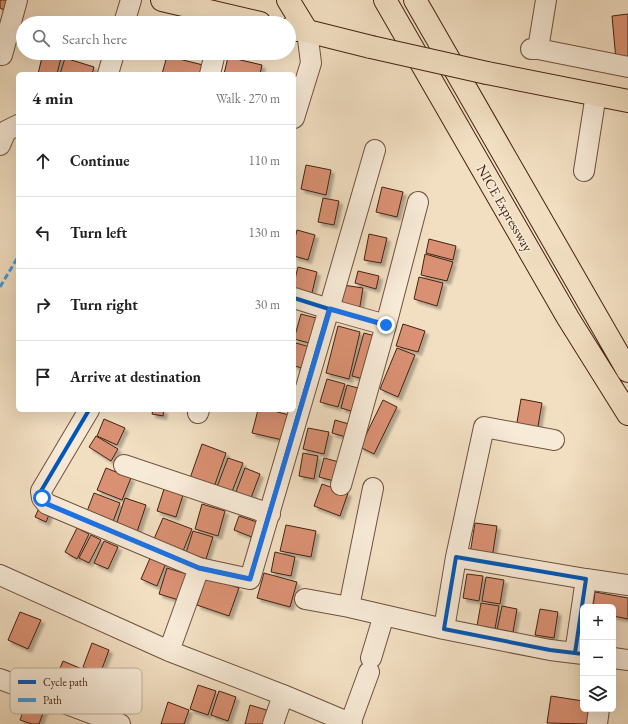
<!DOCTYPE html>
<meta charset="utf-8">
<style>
body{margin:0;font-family:"EB Garamond",serif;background:#f2f2f2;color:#222}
.controls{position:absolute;right:12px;bottom:12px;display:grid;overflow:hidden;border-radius:6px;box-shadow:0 4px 16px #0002}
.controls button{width:36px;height:36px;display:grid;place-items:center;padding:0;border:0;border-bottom:1px solid #e0e0e0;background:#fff;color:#222;font:20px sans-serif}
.stop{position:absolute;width:12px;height:12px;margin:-9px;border:3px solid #1a73e8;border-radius:50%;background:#fff}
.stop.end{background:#1a73e8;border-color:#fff;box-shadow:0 1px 4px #0008}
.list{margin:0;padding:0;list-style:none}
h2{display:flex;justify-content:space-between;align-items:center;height:52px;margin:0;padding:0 16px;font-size:17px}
h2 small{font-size:13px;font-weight:400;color:#767676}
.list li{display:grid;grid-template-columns:26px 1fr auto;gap:12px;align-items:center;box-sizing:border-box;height:72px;padding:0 16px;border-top:1px solid #e0e0e0}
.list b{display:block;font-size:15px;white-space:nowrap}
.list em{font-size:13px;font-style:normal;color:#767676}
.icon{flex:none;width:22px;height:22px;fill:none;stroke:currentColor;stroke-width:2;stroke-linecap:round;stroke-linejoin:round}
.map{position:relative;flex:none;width:628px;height:724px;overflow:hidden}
.search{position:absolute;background:#fff;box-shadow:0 4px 16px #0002;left:16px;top:16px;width:280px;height:44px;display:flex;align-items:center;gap:10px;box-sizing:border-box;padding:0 14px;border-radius:22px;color:#767676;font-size:15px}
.panel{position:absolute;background:#fff;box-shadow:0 4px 16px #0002;left:16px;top:72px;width:280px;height:340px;border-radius:6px}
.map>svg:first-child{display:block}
.building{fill:#da9173;stroke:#432212;filter:url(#shadow)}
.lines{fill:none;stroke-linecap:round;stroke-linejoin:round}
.minor-casing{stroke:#6f513e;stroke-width:22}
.major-casing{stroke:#432212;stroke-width:24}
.highway-casing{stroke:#432212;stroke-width:24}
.minor{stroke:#f7ead7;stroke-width:20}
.major{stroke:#f2dfc2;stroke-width:22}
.highway{stroke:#f2dfc2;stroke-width:22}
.major-bridge-casing{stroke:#432212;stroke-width:24;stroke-linecap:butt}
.major-bridge{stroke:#f2dfc2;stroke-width:22}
.quiet{stroke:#3f9cde;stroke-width:3;stroke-dasharray:6 3;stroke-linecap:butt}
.cycleway-casing{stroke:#f7ead7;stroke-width:6}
.cycleway{stroke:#0057b8;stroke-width:4}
.route{stroke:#1a73e8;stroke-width:5}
.labels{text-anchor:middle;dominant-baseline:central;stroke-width:3;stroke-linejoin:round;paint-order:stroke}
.street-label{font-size:14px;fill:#432212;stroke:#f7ead7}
.key{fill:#f7ead7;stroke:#c1ae9c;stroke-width:1}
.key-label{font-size:11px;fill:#432212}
</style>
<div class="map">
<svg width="628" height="724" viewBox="0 0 628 724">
<defs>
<filter id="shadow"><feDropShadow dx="3.5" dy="3.5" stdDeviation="1" flood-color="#0004"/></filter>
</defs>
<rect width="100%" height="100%" fill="#f2dfc2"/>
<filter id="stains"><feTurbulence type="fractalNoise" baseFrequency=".005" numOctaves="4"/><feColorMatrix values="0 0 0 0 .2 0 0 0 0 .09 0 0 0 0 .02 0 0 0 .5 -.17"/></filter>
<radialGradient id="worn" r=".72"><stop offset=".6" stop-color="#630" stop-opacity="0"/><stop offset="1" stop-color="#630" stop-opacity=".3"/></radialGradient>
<path class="building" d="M0,0h7l-3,10 -4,-2z
M628,14v45l-12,1 -4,-44z
M34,17l20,5v1h-22z
M134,19l17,4h-18z
M43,53h14l5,1 -5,20h-19z
M167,56l36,9 -3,9h-38z
M228,57l34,8 -2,9h-36z
M65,58l29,9 -2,7h-32z
M306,165l25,5 -5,25 -25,-6z
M382,187l21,5 -6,25 -21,-5z
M323,198l16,3 -5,24 -16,-3z
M297,230l18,5 -7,25 -14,-4v-14z
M369,234l18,4 -6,25 -17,-3z
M429,239l27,7 -3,14 -27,-7z
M425,254l28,8 -6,19 -26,-6z
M298,267l19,5 -6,25 -17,-4v-10z
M358,271l21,5 -3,13 -21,-6z
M419,277l24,6 -6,23 -23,-7z
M343,285l20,3 -4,24 -20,-4z
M301,314l23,6 -7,25 -23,-6z
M403,324l22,7 -7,21 -22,-6z
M338,326l22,6 -11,47 -23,-6z
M364,333l15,4 -12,43 -15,-4z
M296,343l21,6 -6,21 -17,-4v-18z
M397,348l18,7 -17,42 -18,-8z
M327,379l18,5 -7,23 -18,-5z
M347,385l18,5 -7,23 -17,-5z
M521,399l21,4 -5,29 -21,-4z
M383,400l14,7 -23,47 -14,-7z
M153,410h11l-1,6 -11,-2z
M258,410h12l23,6 -6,25 -35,-8z
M104,419l21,9 -8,17 -20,-9z
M335,420l14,4 -3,13 -14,-4z
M308,428l21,4 -5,22 -21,-5z
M96,436l22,13 -7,12 -22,-14z
M202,444l24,9 -13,37 -24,-9z
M303,453l15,3 -4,23 -15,-3z
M228,458l15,5 -13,34 -15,-5z
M324,458l15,4 -5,19 -15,-4z
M106,468l25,10 -9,22 -25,-10z
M245,468l15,6 -11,29 -15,-6z
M322,484l26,9 -8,23 -26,-10z
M164,489l19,6 -7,22 -19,-6z
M94,493l26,10 -8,21 -26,-10z
M125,498l21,7 -9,27 -21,-7z
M202,504l23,7 -7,25 -23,-7z
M40,506l11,4 -5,12 -11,-5z
M239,516l24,8 -6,15 -23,-9z
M163,518l29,11 -9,22 -29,-12z
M475,523l22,3 -5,32 -22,-4z
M286,525l30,6 -5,26 -31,-6z
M77,528l12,6 -12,25 -12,-7z
M193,531l20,6 -7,22 -20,-6z
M91,535l10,5 -12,23 -10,-5z
M104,541l14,6 -10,22 -14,-6z
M275,552l20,5 -4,19 -20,-4z
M151,556l15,7 -9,23 -16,-7z
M167,568l23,7 -8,26 -23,-7z
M264,573l33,9 -7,25 -33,-9z
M467,574l16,2 -4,25 -16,-3z
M206,577l33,11 -10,28 -32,-11z
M486,577l18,3 -4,24 -18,-3z
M595,592l33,6v21l-15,-3v-9h-20z
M481,603l18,3 -4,23 -18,-3z
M502,606l15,3 -4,23 -16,-2z
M540,609l18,3 -4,26 -19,-3z
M20,612l21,8 -13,29 -20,-9z
M92,643l17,7 -9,24 -17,-7z
M63,661l19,8 -11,24 -18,-8z
M198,685l18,6 -8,24 -18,-6z
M219,691l17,6 -8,24 -17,-6z
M29,696l18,6 -8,22h-7l-12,-4z
M551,696l32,5v8h6l-2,15 -40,-1z
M168,702l21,8 -5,14h-23z
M250,705l23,7 -4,12h-24z"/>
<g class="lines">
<defs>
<path id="minor" d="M124,23l7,-23
M531,49h7l90,18
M538,49l8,-49
M2,55l15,-55
M108,74l6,-21
M210,74l5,-21
M294,118l17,-55 -4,-32
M0,145l6,-14 12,-6
M584,171l12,-77
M386,325l32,-123
M89,410l-48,81 1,7 5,6 152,64 51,11 79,-270 -35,-11
M198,413l1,-3
M124,465l146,49
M341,485l45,-160 -57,-16 46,-159
M373,488l-24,119 95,22
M456,557l28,-130 70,13
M0,575l169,76 114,44 69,29
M586,579l42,6
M305,599l44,8
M169,651l30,-83
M575,653l11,-74 -130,-22 -12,72 106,21 33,4
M371,658l13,-43
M613,658l15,2
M0,679l120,45
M273,724l10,-29
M350,724l19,-52
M597,724l2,-15"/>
<path id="major" d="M162,0l98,23
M288,0l19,31
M289,29l18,2 64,16
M487,73l141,28"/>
<path id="highway" d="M385,0l183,318 60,96
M415,0l213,371"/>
</defs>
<use href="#minor" class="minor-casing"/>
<use href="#major" class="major-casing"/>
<use href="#highway" class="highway-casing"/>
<use href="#minor" class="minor"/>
<use href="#major" class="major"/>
<use href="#highway" class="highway"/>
<defs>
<path id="major-bridge" d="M371,47l116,26"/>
</defs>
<use href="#major-bridge" class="major-bridge-casing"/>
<use href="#major-bridge" class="major-bridge"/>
<path class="quiet" d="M0,287l18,-30"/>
<defs>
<path id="cycleway" d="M89,410l-48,81 1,7 5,6 152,64 51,11 79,-270 -35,-11
M575,653l11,-74 -130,-22 -12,72 106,21 33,4"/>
</defs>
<use href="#cycleway" class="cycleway-casing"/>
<use href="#cycleway" class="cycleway"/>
</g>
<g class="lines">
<path class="route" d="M42,498l5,6 152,64 51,11 80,-270 56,16"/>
</g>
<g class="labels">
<g class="street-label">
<text transform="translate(505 208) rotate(60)">NICE Expressway</text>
</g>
</g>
<rect x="10" y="668" width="132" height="46" rx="6" class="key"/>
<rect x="18" y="680" width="18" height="4" fill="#0057b8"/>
<rect x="18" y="698" width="18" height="4" fill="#3f9cde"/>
<g class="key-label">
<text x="43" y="686">Cycle path</text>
<text x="43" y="704">Path</text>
</g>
<rect width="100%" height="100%" filter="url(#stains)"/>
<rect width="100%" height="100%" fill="url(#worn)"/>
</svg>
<div class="controls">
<button>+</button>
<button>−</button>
<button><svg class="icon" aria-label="layers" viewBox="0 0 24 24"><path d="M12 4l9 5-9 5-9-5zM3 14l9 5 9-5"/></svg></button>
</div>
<div class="stop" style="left:42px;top:498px"></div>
<div class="stop end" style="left:386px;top:325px"></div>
<div class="search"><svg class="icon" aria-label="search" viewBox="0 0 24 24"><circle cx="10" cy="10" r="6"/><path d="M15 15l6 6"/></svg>Search here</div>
<section class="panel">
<h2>4 min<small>Walk · 270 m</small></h2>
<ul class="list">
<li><svg class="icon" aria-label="ahead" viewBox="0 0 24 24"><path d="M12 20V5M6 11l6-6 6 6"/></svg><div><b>Continue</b></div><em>110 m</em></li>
<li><svg class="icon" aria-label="left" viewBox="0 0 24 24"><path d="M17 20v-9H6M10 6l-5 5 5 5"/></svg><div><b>Turn left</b></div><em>130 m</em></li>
<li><svg class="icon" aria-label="right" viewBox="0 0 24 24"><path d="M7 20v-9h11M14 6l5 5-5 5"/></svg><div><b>Turn right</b></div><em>30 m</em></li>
<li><svg class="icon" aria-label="arrive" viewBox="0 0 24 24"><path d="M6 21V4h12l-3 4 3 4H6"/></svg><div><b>Arrive at destination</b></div></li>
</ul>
</section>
</div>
